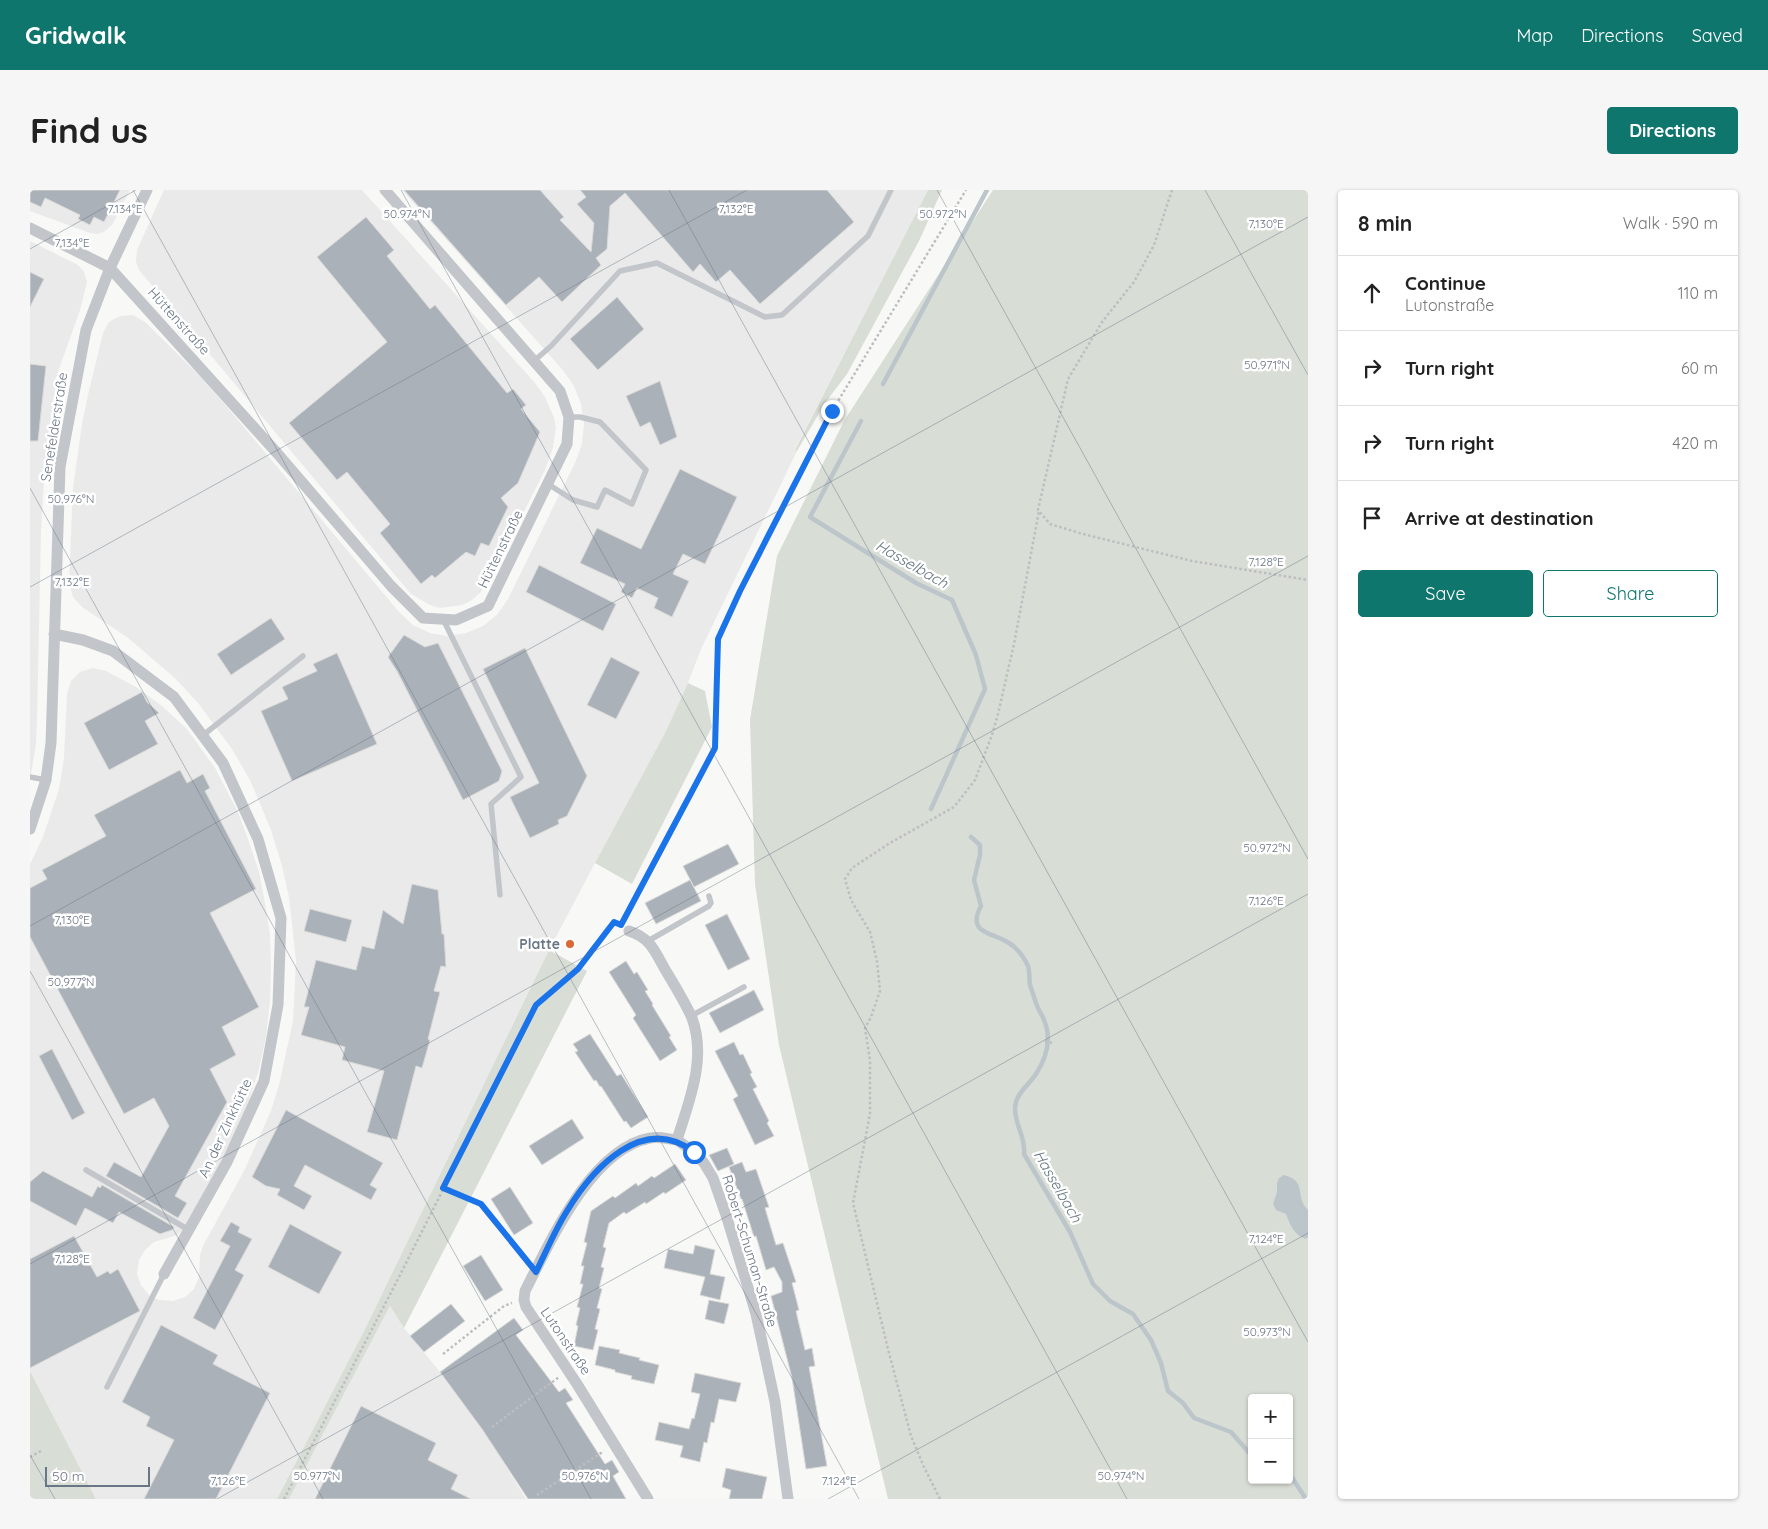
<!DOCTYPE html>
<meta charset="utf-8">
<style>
body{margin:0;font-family:Quicksand,sans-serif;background:#f6f6f6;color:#222}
.controls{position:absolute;right:15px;bottom:15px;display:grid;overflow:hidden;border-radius:5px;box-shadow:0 1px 4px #0004}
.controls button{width:45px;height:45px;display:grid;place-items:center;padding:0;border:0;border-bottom:1px solid #e0e0e0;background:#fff;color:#222;font:25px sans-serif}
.scale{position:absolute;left:15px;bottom:12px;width:105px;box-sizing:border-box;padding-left:5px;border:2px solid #697686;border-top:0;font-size:14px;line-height:18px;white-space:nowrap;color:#697686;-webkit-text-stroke:4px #fff;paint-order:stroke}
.stop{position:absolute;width:15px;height:15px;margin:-11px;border:4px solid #1a73e8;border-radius:50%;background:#fff}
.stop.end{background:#1a73e8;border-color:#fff;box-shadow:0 1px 5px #0008}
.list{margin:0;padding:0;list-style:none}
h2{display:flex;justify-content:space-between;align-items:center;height:65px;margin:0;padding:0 20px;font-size:21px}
h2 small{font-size:16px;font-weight:400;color:#767676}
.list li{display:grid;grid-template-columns:32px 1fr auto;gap:15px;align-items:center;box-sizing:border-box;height:75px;padding:0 20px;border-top:1px solid #e0e0e0}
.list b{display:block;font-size:19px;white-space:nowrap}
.list p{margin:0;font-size:16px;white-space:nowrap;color:#767676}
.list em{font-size:16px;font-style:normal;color:#767676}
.actions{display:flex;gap:10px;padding:15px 20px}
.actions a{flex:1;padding:11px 0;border:1px solid #0f766e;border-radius:5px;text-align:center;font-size:18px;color:#0f766e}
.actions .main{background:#0f766e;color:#fff}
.icon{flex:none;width:28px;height:28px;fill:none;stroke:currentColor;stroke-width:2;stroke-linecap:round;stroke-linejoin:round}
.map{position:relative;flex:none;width:1278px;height:1309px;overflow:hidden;border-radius:5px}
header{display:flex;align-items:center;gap:30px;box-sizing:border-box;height:70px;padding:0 25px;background:#0f766e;color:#fff}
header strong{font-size:24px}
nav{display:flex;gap:28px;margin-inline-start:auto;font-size:18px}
.intro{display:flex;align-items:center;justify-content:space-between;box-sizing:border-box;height:120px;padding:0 30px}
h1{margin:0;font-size:35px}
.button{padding:12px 22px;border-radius:5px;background:#0f766e;color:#fff;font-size:18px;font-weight:700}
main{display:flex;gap:30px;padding:0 30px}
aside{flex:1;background:#fff;border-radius:5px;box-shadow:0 1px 4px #0004}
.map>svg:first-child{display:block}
.built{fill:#e9eae9}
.green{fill:#d8ddd5;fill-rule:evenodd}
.water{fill:#bcc5ca}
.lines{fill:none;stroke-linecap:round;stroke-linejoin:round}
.stream{stroke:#bcc5ca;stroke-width:4.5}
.building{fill:#abb1b8;stroke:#dadad8}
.path{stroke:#bcbec1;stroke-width:2.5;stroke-dasharray:2.5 2.5;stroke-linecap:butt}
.lane{stroke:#c2c5c9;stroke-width:5.5}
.street{stroke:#c2c5c9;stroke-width:11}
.route{stroke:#1a73e8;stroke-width:6}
.ticks{fill:none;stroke:#697686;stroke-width:1;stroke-opacity:0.45}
.poi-dot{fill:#db6933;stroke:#fff;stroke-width:2}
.labels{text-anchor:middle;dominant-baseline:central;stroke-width:5;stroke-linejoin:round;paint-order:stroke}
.street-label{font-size:14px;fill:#697686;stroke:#fff}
.poi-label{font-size:14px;font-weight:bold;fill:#697686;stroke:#fff;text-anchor:end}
.water-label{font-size:15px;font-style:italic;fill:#657781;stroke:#fff}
.ticks-label{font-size:12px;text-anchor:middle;fill:#697686;stroke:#fff;stroke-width:5;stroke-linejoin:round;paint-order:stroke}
</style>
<header>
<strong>Gridwalk</strong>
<nav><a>Map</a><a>Directions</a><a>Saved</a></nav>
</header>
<div class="intro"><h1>Find us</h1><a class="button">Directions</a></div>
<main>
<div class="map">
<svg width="1278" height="1309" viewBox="0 0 1278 1309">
<rect width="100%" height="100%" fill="#f8f9f6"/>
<path class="built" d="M0,0h100l-18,35 -8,7 -7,2 -7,-1 -60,-22z
M134,0h198l173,193 10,14 9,21 2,9 -3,21 -8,22 -53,105 -12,18 -8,7 -10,5 -22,3 -10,-3 -19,-11 -272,-324 -3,-8 1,-12z
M372,0h526l-133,259 2,2 -96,198 -13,34 -23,50 -70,130 -46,87 -184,379 -88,170h-181l-66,-128v-507l13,-27 16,-48 5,-31 3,-64 4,-13 9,-9 13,-4 13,3 30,16 26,19 25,23 28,39 23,44 11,30 10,30 6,31 5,32 1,32 -1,33 -4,37 -7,32 -10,31 -26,59 -36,65 -9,11 -24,7 -9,8 -6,10 -2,14 4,11 9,11 9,4 14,1 12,-4 9,-8 5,-12 1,-22 3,-9 42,-77 26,-58 9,-30 13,-60 3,-60 -7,-64 -7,-31 -11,-36 -20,-48 -19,-33 -34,-46 -22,-24 -49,-42 -45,-30 -9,-10 -4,-14 4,-95 9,-64 6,-29 15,-62 6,-11 11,-6 13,-1 12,7 56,55 26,30 172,205 14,13 17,8 17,3 19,-3 17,-7 14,-11 11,-16 67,-136 7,-19 2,-20 -3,-20 -7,-18 -12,-17z
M0,51l48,24 6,7 3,10 -7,28 -26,73 6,1 -12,63 -4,33 -3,52 -4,187 -1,25 -6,36z
M360,1116l14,22 36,44 45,61 41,66h-237z"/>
<path class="green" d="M898,0h14l-23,51 -72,133 -22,29 -28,48 -2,-1z
M963,0h315v1309h-420l-109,-454 -24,-161 -5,-164 27,-164 67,-135zM1222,1208h37v82h-37z
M658,493l17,8 7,36 -80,157 -37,-21 70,-130z
M519,760l38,21 -183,357 -14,-22 -101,193h-12l88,-170z
M0,1181l66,128h-66z"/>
<path class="water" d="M1254,985c24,6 10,21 24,35v27l-2,2c-12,-4 -16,-14 -20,-25l-10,-4 -3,-6 4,-12v-9l2,-5z"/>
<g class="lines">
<path class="stream" d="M853,194l104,-194
M831,231l-51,96 106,66 36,17 24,55 9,34 -54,120
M941,647l9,8v10l-6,25 7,26c-15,28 11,26 28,37 8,5 15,14 19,23 2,6 1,13 2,19 2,6 4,12 6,18 2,7 6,11 8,17 8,19 3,37 -8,54 -8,12 -21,20 -21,35 0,16 11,29 9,45l46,78 23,52 17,17 23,13 18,26 10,23 7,28 15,12 11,15 37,14 21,24
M1259,1283l17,26"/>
</g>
<path class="building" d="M0,0h90l-16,32 -10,-5 -4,8 -12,-6 2,-4 -35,-17 -4,9 -11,-5z
M374,0h136l24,27 -4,3 31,32 3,-29 -17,-19 9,-7 -6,-7h247l27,32 -94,82 -30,-34 -14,12 -16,-18 -7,8 -68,-79 -15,13 -3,43 -11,9 5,7 -39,37 -23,-25 -33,28z
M336,27l28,33 -7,6 43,53 5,-4 72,88 6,-4 13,16 -5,4 19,23 -22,51 -17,15 7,9 -19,39 -8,-3 -6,13 -9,-4 -31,26 -3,-3 -11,9 -41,-51 10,-9 -43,-52 -10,8 -48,-57 98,-81 -70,-85z
M0,82l14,7 -14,28z
M587,107l27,32 -46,41 -28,-31z
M0,174l16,2 -8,75h-8z
M630,191l17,56 -17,8 -10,-23 -10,5 -14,-31z
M650,279l57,28 -32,67 -22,-10 -10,20 16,7 -17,36 -18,-9 4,-10 -21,-10 -5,10 -11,-6 4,-8 -45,-21 17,-35 44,21z
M509,375l77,39 -13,27 -77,-39z
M241,428l14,21 -54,36 -14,-21z
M374,445l21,12 13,-4 64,128 -3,10 -36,19 -66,-129 -9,-14z
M495,458l62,128 -20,40 -9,4 1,4 -29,14 -20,-41 29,-14 -56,-114z
M307,463l40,91 -85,37 -31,-70 27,-12 -6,-12 35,-16 -4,-7z
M581,467l29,15 -24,47 -29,-14z
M112,502l5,10 12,11 -14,8 13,23 -49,26 -25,-47z
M150,580l7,13 16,-9 7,14 -5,3 51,98 -46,24 49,94 -37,20 14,28 -26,14 17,33 -52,94 12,7 -9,15 -72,-42 8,-14 27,15 28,-51 -15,-28 -30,16 -94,-177v-49l17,-9 -5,-9 64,-34 -12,-21z
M698,654l11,20 -45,23 -11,-21z
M660,690l11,21 -45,23 -11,-21z
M382,694l26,6 4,44h2l2,33 -5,-1 -7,25 6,1 -12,47 2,1 -8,28 -6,-2 -19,74 -30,-8 17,-61 -42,-11 3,-13 -44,-12 8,-28h-5l12,-47 40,10 6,-24 12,3 9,-39 20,14z
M280,719l42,11 -6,22 -42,-11z
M697,724l23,45 -22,11 -23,-45z
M596,771l8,13 3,-2 11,18 -3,1 8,13 -1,1 19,31 -2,1 8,13 -17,11 -27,-43 3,-3 -27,-43z
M724,800l10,20 -44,23 -11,-20z
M560,844l27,42 4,-2 27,43 -17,11 -5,-7 -2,1 -23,-36 -1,1 -4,-7 -2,1 -19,-29 3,-1 -5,-7z
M704,852l6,13 3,-1 9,19 -2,1 7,13 -4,2 16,32 -2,2 7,13 -19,9 -22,-46 5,-3 -23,-45z
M22,859l33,64 -13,7 -33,-64z
M256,920l97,53 -13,22 7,4 -6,11 -66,-35 -11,21 18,10 -8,14 -27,-15 3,-6 -14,-3 -14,-9z
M542,929l12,19 -42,27 -13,-19z
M697,958l7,16 -16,7 -9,-16z
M712,972l4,10 10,-3 13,38 -4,1 11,37 7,-2 13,39 -4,1 7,27 -3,1 9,39 7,-2 3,18 -6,1 18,99 -21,3 -14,-91 -21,-82 11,-4v-10l-8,-15 -8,3 -10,-34 -2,1 -12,-38h-1l-12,-32z
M645,974l11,16 -21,14 -1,-2 -18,12 -1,-2 -19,12 -2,-2 -15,11 -6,24 3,1 -5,19 3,1 -5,20 3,1 -5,19 3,1 -5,20 3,1 -5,20 -19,-4 4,-20 -2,-1 4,-17 -3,-1 6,-23h-3l4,-18h-3l6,-23 -3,-1 7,-31 22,-15 2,2 21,-15 2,3 14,-10 2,2z
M13,981l49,26 6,-11 2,2 2,-3 72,42 -2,3 -12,4 -41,-22 -6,11 -28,-15 -9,18 -46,-25v-19z
M480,997l23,36 -19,12 -23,-36z
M201,1032l9,5 -2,5 14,7 -17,31 9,5 -29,55 -22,-12 37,-72 -10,-5z
M260,1034l52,28 -23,42 -51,-27z
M44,1046l23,41 11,-6 2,3 8,-5 22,42 -110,57v-109z
M665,1055l20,5 -5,24 15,3 -5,23 -20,-5 5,-18 -41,-9 4,-19 25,5z
M451,1065l22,35 -18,11 -22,-35z
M679,1110l20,4 -5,20 -19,-5z
M421,1114l14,17 -41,31 -14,-16z
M484,1128l9,12 -7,5 43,57 6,-4 8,12 -7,3 39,61 7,-4 7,12 -6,4 13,23h-98l-46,-70 -42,-57z
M131,1135l57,30 -5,9 57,29 -54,106h-72l30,-59 -28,-14 4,-9 -28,-15z
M569,1156l21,4 -1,3 21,5 -1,2 20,5 -5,19 -23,-5 1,-3 -17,-4v-2l-20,-5z
M665,1183l46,10 -5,19 -17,-3 -5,24 -3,-1 -4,21 -3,-1 -4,20 -20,-5 3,-11 -28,-6 4,-18 30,7 3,-11 2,1 6,-25 -9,-2z
M331,1216l75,37 -8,17 30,15 -7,14 20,10h-156z
M696,1278l41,9 -5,22h-33l2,-9 -9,-3z"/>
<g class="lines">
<path class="path" d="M1142,0l-18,55 -20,37 -32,40 -34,57 -30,131 12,14 33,10 109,27 116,19
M594,729l91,-171 3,-109 22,-48 92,-180 134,-221
M1015,851l7,2
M413,997l38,17 45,56
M413,1164l61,-48 8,-3
M462,1237l67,-50
M0,1267l11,-6
M507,1305l67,-44
M254,1309l115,-222 137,-272 42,-36 36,-47 6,2
M910,1309l-16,-32 -13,-31 -23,-87 -35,-146 17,-89v-54l-5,-32 6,-11 9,-26 -3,-30 -7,-29 -19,-32 -6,-21 7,-11 38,-25 64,-36 21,-27 17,-45 6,-21 16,-70 25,-133"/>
<path class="lane" d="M504,171l17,-15 69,-75 37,-8 108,54 17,-2 86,-79 23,-46
M518,294l25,16 24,7 8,-17 27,14 14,-34 -46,-48 -20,-5h-11
M413,429l78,158 -30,27 9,91
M172,546l101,-80
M0,587l16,3
M618,751l61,-35 2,-3 -2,-7
M661,826l53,-29
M56,980l103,60
M77,1197l57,-113"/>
<path class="street" d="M0,38l80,40 167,185 114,133 32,32 33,2 32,-14 79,-162 2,-27 -9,-26 -175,-201
M24,444l29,6 30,11 61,46 49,66 35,76 23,79 -3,87 -14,76 -37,81 -63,112
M0,639l16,-49 5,-37 9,-276 26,-137 24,-62 37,-78
M599,741c22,7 26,21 37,40 9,15 19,31 26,47 15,41 -3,83 -15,122l17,12 10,11 9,15 14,40 29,96 19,88 13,97
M618,1309l-71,-115 -51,-77 -2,-7 1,-9c25,-49 66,-142 125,-153 9,-2 18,1 27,2"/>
</g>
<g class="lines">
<path class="route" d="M664,962c-51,-39 -101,16 -127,59 -12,19 -21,41 -31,61l-55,-68 -38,-16 93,-183 42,-36 36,-47 7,3 94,-177 3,-109 22,-48 92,-180"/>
</g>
<path class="ticks" d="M103,0l726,1309M371,0l726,1309M639,0l639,1152M907,0l371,669M1175,0l103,185M0,59l106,-59M0,298l561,1011M0,397l717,-397M0,736l1278,-709M0,781l293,528M0,1074l1278,-708M0,1265l25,44M187,1309l1091,-605M798,1309l480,-266"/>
<circle class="poi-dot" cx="540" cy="754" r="5"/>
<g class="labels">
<g class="street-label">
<text transform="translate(149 131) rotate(48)">Hüttenstraße</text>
<text transform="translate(24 237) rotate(-81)">Senefelderstraße</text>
<text transform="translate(470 359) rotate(-64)">Hüttenstraße</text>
<text transform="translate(195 938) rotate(-65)">An der Zinkhütte</text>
<text transform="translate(720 1061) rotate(73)">Robert-Schuman-Straße</text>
<text transform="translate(536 1151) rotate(56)">Lutonstraße</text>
</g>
<g class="poi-label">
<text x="530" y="754">Platte</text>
</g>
<g class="water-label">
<text transform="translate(882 374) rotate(30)">Hasselbach</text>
<text transform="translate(1028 996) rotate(60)">Hasselbach</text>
</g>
</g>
<g class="ticks-label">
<text x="706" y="23">7.132°E</text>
<text x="95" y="23">7.134°E</text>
<text x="377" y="28">50.974°N</text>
<text x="913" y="28">50.972°N</text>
<text x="1236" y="38">7.130°E</text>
<text x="42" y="57">7.134°E</text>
<text x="1237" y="179">50.971°N</text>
<text x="41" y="313">50.976°N</text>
<text x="1236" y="376">7.128°E</text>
<text x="42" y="396">7.132°E</text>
<text x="1237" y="662">50.972°N</text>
<text x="1236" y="715">7.126°E</text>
<text x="42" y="734">7.130°E</text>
<text x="41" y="796">50.977°N</text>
<text x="1236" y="1053">7.124°E</text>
<text x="42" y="1073">7.128°E</text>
<text x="1237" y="1146">50.973°N</text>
<text x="287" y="1290">50.977°N</text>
<text x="555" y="1290">50.976°N</text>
<text x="1091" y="1290">50.974°N</text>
<text x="198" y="1295">7.126°E</text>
<text x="809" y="1295">7.124°E</text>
</g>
</svg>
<div class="controls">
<button>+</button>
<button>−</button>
</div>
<div class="scale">50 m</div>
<div class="stop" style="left:664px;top:962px"></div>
<div class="stop end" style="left:802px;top:221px"></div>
</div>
<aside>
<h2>8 min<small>Walk · 590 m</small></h2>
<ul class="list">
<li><svg class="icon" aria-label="ahead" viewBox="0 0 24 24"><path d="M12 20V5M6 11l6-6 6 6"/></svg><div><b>Continue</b><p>Lutonstraße</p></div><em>110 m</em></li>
<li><svg class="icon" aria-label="right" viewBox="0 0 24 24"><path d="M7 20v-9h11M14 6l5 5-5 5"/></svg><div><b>Turn right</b></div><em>60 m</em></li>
<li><svg class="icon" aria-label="right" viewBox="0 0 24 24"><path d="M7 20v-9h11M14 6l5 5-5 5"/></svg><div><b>Turn right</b></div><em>420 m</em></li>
<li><svg class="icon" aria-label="arrive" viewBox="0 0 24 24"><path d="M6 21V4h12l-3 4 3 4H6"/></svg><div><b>Arrive at destination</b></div></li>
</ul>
<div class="actions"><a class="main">Save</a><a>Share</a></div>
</aside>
</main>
